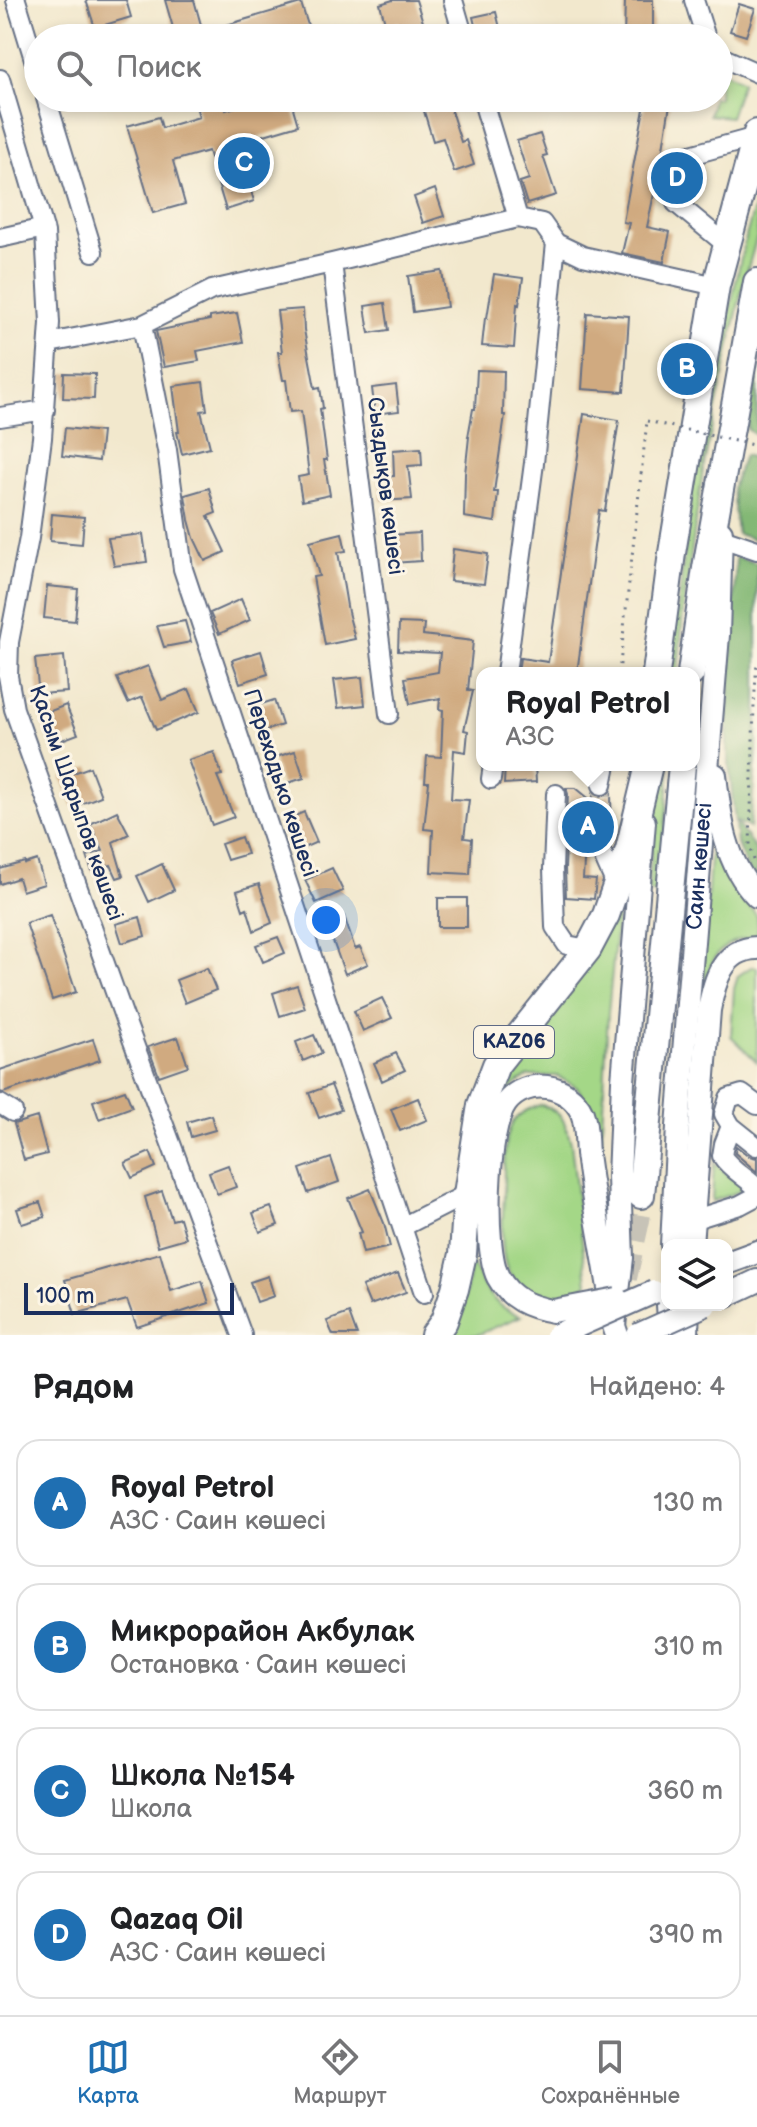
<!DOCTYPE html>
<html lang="ru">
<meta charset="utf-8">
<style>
body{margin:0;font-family:"Balsamiq Sans",sans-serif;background:#f6f6f6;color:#202124}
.controls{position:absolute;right:24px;bottom:24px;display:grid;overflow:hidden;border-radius:16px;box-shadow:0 4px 12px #0003}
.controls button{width:72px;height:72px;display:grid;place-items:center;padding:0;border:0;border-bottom:2px solid #e0e0e0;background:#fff;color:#202124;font:40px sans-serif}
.scale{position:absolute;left:24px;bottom:20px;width:210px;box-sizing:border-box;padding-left:8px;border:4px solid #1b2f5e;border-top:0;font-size:22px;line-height:28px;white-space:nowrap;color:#1b2f5e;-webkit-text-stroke:6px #fcf5e5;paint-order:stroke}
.you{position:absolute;left:326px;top:920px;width:28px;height:28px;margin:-20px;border:6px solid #fff;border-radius:50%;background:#1a73e8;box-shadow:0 0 0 12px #1a73e833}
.badge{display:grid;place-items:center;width:52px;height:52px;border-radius:50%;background:#1f6fb2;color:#fff;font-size:26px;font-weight:700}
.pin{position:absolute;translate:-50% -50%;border:4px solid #fff;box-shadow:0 2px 8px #0006}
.popup{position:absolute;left:476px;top:667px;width:224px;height:104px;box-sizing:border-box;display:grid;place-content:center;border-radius:16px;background:#fff;filter:drop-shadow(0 2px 6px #0005);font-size:26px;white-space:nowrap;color:#757577}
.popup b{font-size:30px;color:#202124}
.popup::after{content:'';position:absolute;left:50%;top:100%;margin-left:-16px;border:16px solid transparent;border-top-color:#fff}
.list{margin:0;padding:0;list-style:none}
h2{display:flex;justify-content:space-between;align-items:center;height:104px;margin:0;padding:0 32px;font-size:34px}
h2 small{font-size:26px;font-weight:400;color:#757577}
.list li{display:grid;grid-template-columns:52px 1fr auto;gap:24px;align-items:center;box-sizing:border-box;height:128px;margin:0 16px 16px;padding:0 16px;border:2px solid #e0e0e0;border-radius:24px}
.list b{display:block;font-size:30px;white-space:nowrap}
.list p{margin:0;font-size:26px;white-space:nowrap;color:#757577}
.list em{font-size:26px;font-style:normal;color:#757577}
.icon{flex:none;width:44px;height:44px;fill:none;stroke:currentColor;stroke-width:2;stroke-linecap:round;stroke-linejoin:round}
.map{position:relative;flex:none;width:757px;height:1335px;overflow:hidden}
.search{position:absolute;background:#fff;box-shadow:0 4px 12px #0003;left:24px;right:24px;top:24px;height:88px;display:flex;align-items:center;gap:20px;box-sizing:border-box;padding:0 28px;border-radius:44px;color:#757577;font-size:30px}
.sheet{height:680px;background:#fff}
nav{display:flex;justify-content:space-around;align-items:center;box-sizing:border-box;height:112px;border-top:2px solid #e0e0e0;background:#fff;font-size:22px;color:#757577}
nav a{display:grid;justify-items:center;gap:4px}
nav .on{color:#1f6fb2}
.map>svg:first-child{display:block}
.green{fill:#a4d787;stroke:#608372;stroke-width:2}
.forest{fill:#83b874;stroke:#4f7469;stroke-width:2}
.building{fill:#d0aa80}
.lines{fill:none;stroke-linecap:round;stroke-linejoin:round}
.minor-tunnel{stroke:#c7c3b7;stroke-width:18;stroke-dasharray:18 9;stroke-linecap:butt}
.highway-tunnel{stroke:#c7c3b7;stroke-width:26;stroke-dasharray:26 13;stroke-linecap:butt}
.minor-casing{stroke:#667085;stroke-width:22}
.major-casing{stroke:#667085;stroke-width:26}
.highway-casing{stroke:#667085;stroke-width:30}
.path{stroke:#667085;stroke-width:3;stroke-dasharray:2 6;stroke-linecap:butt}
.minor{stroke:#fff;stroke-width:18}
.major{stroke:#fff;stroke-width:22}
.highway{stroke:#fff;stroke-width:26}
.major-bridge-casing{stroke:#667085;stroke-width:26;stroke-linecap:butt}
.path-bridge{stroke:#667085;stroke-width:3;stroke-dasharray:2 6;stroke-linecap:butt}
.major-bridge{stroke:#fff;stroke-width:22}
.labels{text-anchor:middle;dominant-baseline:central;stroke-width:6;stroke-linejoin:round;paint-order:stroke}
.shield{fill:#fcf5e5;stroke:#5e6a86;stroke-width:2}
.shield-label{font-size:20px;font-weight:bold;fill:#1b2f5e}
.street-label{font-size:22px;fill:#1b2f5e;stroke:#fcf5e5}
</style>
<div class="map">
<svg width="757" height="1335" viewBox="0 0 757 1335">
<rect width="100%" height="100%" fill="#fcf5e5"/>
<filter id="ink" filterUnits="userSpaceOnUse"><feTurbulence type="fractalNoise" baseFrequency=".0125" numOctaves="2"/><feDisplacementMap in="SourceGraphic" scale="16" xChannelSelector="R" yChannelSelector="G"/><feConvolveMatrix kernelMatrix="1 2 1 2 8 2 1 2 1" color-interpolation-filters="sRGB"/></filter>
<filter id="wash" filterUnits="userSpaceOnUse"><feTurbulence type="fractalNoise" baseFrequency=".006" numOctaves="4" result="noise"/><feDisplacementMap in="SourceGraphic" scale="32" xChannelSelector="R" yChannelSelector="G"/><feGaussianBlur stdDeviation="1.8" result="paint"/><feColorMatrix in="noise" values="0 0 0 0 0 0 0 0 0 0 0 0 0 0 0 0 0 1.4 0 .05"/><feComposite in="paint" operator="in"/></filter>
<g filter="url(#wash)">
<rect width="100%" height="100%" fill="#f2e8cd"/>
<path class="green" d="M719,69l23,13 -12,35 -21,-2 4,-17h6z
M757,198v38l-16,57 -38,176 -20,142 -5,62h-8l25,-204 50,-229z
M660,765h10l-10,129 -12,-3z
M711,845l14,32 32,39v22c-40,-1 -48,27 -56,59z
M619,900l-11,113 -9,171 -8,-72 -13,-24 -21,-12h-29l-32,22 17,-34z
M751,967h6v95l-26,-26 3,-47 4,-13z
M542,1105c22,8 23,17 29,38l16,141c-6,4 -14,10 -21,12 -21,7 -48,-5 -58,-25 -9,-19 -5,-53 -4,-74 0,-21 -2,-54 8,-73 7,-12 18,-16 30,-19z
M714,1163l32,26 -34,12z
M471,1261c13,27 20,45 50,55l-44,19h-32c21,-27 21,-42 26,-74z"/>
<path class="forest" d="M755,361h2v75l-10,-7z
M744,455l13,4v81l-20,-6 -5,-46z
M736,557l21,6v184l-7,81 -15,-7 22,30v30l-8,-8 -12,-29 -10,-101z"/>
<g id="blocks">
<path class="building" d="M86,0h40l5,17 -36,11z
M165,0h29l9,32 98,-29 11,35h-136z
M393,0h23l12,38h-24l-5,-16 -13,4 -6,-22z
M625,0h28v38h-29z
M739,4l16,5 -9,27 -16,-5z
M496,12l5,20 -23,6 -5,-21z
M194,98h29l3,12 40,-12h24l8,27 -61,18 17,58 -28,9 -18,-59 -35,10 12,43 -32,9 -26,-87 32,-9 3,11 37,-11z
M420,98h27l14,44 5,-2 8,25 -20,7 -11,-34 -10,3z
M646,98h25l-10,63 12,1 8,7 17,-2 -4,28 -17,-4 -22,-2 -8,38 23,5 -6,30 -42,-9 7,-30 -6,-1z
M540,134l7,21 -4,1 13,39 -29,9 -7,-22 9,-3 -12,-38z
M435,189l9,27 -21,7 -9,-26z
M442,271l5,36 -34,5 -5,-36z
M494,274l29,4 -4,27 -2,-1 -3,44 -32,-2 3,-28h2z
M385,303l4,27 -20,3 -4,-27z
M303,309l1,21 11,58 5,-1 3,21 -3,1 7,51h-3l6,35 -28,6 -4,-24 11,-2 -8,-64 -11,1 -4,-32h-3l-5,-28h4l-5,-41z
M237,313l6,29 -46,9 2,10 -35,6 -8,-36 54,-11v-3z
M587,313l42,3 -5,76 -42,-3z
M477,370l27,1 -1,44h2l-11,77h4l-3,30 -31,-5 1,-43 4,-37h-1l5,-28h2z
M64,373l31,1 -1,25 -31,-1z
M203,382l4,28 -6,1 9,36 -28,7 -5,-22h2l-6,-46z
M396,385l3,26 -24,3 -3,-26z
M584,414l35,6 -14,91 -6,-1 -22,163h-59l2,-15 28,4z
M65,428l37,4 -3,29 -37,-5z
M421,448l1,17 -14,1 4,33 -31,2 -2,-24 15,-1 -1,-26z
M209,488l7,25 -8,3 17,36 -20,9 -11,-23 -5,-18 -4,-25z
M52,514l32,3 -2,27 -32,-3z
M342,533l4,18 -8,1 10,60 7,27 -30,6 -12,-68 6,-1 -9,-35z
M420,533l1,28 -29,2 -2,-28z
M143,534l4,28 -33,4 -6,-28z
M453,549l35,5 -4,30 -34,-3z
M47,586l31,3 -3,32 -31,-3z
M241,599l9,21 -31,14 -9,-21z
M185,621l6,21 -27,5 -7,-21z
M399,623l25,1 -1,11 50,6 -5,49 5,1 -9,39 4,1 -2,21 -12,-2 -3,49 18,1 -5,38 8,1 -2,35 -39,-2 2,-42 -9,-1 5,-47h-4l2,-26 14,1 2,-47 -4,-1 1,-11 -30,6 -5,-26 33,-6 2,-19 -42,-2z
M261,651l7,23 -28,9 -8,-23z
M64,656l3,36 -28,2 -4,-35z
M148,666l14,34 27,-11 10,23 -43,18 -14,-33 -14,6 -11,-25z
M362,677l3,28 -27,3 -4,-28z
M274,700l8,25 -24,8 -9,-25z
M66,705l12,29 -27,10 -11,-29z
M295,751l9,27 -23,7 -8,-27z
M214,752l8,23 -5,1 17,41 -22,8 -24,-65z
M505,765h30l1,17 -32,2z
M90,767l11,29 -28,11 -11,-30z
M566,788h10l17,14v-9l7,4 11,-4 1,51 -11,-5 -10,5h-6l-2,35 13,1 -2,19 -28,-2 -1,-28 3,-75z
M117,811l12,23 -16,8 10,34 -6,2 -6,-13 -19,6 -5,-15 16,-5 -13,-27z
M304,812l13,30 -16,7 -13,-30z
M241,837l6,17 -20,6 -6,-16z
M37,860l7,24 -22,7 -4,-13 -18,6v-15l25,-7v2z
M162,864l12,26 -25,12 -12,-26z
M332,868l11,23 -27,12 -11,-23z
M259,884l13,39 -18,8 -7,-23 -4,2 -6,-19z
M438,898h29v29h-29z
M50,915l26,77 -24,8 -26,-77z
M344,916l11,33 5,-2 8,17 -23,10 -19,-52z
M140,917l5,19 -23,7 -6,-19z
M278,937l7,16 -22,9 -7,-17z
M207,968l9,22 -31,13 -9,-23z
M297,985l8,23 -25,8 -7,-23z
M382,998l10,20 -29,13 -9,-20z
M314,1035l8,18 -19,8 -7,-19z
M178,1037l10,29 -29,10 -11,-29z
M93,1039l7,21 -97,33 -3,-1v-22z
M396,1053l9,17 -23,11 -8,-18z
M331,1085l10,25 -22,8 -10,-25z
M125,1090l7,17 -33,12 -6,-18z
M418,1098l9,22 -27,11 -9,-22z
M211,1115l4,15 -24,7 -4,-15z
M37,1117l10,37 -23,6 -10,-36z
M736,1146l13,10 8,2v14l-22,-19z
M150,1152l6,15 -24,11 -7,-15z
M331,1158l8,24 -31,11 -8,-24z
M228,1165l8,22 -19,7 -8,-22z
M370,1189l14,34 6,24 -27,6 -5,-20 4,-1 -14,-34z
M162,1191l10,29 8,-2 6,20 -28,8 -13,-49z
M40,1202l5,15 -23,7 -5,-15z
M271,1207l7,18 -18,7 -7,-19z
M160,1253l11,38 31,-10 7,22 -72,24 -10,-27 -52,14 -10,-34z
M398,1273l8,19 -36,13 -8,-19z
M268,1276l6,20 -17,6 -7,-20z
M349,1313l8,22h-24l-6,-14z"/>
</g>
</g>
<g filter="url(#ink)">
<use href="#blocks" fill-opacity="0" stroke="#667085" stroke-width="2"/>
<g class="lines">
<path class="minor-tunnel" d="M676,203l7,-46
M601,851l1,-66"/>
<path class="highway-tunnel" d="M624,1278l13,-58 4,-25"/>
<defs>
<path id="minor" d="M16,0l22,72
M453,0l11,38
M694,0l12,38
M719,56l38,17
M0,79l45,153 5,91 -8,115 -13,100 -20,104 -1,34 6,33 110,308 118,318
M46,98l47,154
M482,98l36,120
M683,157l73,-20
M676,203l51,42
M0,238l44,-10
M332,263l57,451
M142,325l25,125 16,119 241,724
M49,343l93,-18 70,-35 120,-27 186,-45 24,5 14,20 27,13 133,30
M0,417l45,-7
M722,538l35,12
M506,673l28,-210 22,-220
M491,779l2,-14
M602,785l4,-20
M556,794l-3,75 2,58 12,18 21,4
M601,851l16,36
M0,1104l13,8
M731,1126l-7,18 -2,12c8,13 24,21 35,32
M756,1146l-25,-20 -7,-12 5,-16 13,-4 15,11
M692,1220l48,-15 17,-9
M402,1227l65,-33"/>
<g id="major">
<path d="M715,775c5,44 10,88 42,121"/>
<path id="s1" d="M672,1245l6,-119 40,-491 3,-103"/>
<path d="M691,1245l18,-235c5,-28 13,-61 48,-62"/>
<path d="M727,1263l30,-11"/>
<path d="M727,1295l30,-14"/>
<path d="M668,1305l2,30"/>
<path d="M553,1311c-24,-4 -43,-12 -55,-34 -15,-29 -12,-148 8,-174 20,-26 63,-20 76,10 6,15 3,33 6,48 6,45 15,89 22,133"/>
<path d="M617,1335l-3,-9 8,-68 -3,-81 4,-96 21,-259"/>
<path d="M687,1335l1,-30"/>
</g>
<path id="highway" d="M656,673l16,-120 44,-267 41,-153
M691,673l15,-105 51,-286
M641,1195l41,-430
M434,1335l10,-14 11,-32 8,-35 4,-60 14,-89 15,-40 92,-116 18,-34 23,-66 20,-84"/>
</defs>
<use href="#minor" class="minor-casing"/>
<use href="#major" class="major-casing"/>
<use href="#highway" class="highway-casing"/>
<path class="path" d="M619,673l28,-252
M754,860l-4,-15 4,-140 3,-43"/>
<use href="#minor" class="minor"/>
<use href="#major" class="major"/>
<use href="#highway" class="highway"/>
<defs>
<path id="major-bridge" d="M553,1311l64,-12
M557,1335l97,-43
M638,1335l67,-30"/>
</defs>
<use href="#major-bridge" class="major-bridge-casing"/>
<path class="path-bridge" d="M647,421l110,25"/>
<use href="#major-bridge" class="major-bridge"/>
</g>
</g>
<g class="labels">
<rect class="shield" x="474" y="1026" width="80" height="32" rx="6"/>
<g class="shield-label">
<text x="514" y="1042">KАZ06</text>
</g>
<g class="street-label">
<text transform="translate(385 486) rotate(83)">Сыздықов көшесі</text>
<text transform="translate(280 783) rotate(72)">Переходько көшесі</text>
<text transform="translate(76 803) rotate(71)">Қасым Шарыпов көшесі</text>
<text stroke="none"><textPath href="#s1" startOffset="380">Саин көшесі</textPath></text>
</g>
</g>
</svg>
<div class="controls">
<button><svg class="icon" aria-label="layers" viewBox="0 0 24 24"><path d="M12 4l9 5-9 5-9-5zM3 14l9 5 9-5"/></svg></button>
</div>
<div class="scale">100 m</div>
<div class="you"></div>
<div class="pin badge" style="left:588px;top:827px">A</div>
<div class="popup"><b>Royal Petrol</b>АЗС</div>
<div class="pin badge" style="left:687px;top:369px">B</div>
<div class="pin badge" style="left:244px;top:163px">C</div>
<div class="pin badge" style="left:677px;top:178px">D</div>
<div class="search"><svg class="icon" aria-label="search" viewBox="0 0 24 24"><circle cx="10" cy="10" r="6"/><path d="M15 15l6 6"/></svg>Поиск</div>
</div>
<section class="sheet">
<h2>Рядом<small>Найдено: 4</small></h2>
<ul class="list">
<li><span class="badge">A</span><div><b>Royal Petrol</b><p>АЗС · Саин көшесі</p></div><em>130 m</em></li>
<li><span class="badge">B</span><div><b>Микрорайон Акбулак</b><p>Остановка · Саин көшесі</p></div><em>310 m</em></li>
<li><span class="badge">C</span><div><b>Школа №154</b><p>Школа</p></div><em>360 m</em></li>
<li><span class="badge">D</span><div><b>Qazaq Oil</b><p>АЗС · Саин көшесі</p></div><em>390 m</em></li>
</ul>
</section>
<nav>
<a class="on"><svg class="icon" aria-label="map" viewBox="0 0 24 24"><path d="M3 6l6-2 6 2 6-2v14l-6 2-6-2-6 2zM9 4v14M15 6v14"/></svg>Карта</a>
<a><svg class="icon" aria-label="directions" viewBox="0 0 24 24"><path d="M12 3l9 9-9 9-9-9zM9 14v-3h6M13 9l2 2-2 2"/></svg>Маршрут</a>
<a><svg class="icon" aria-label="saved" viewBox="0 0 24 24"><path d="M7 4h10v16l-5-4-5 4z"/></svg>Сохранённые</a>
</nav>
